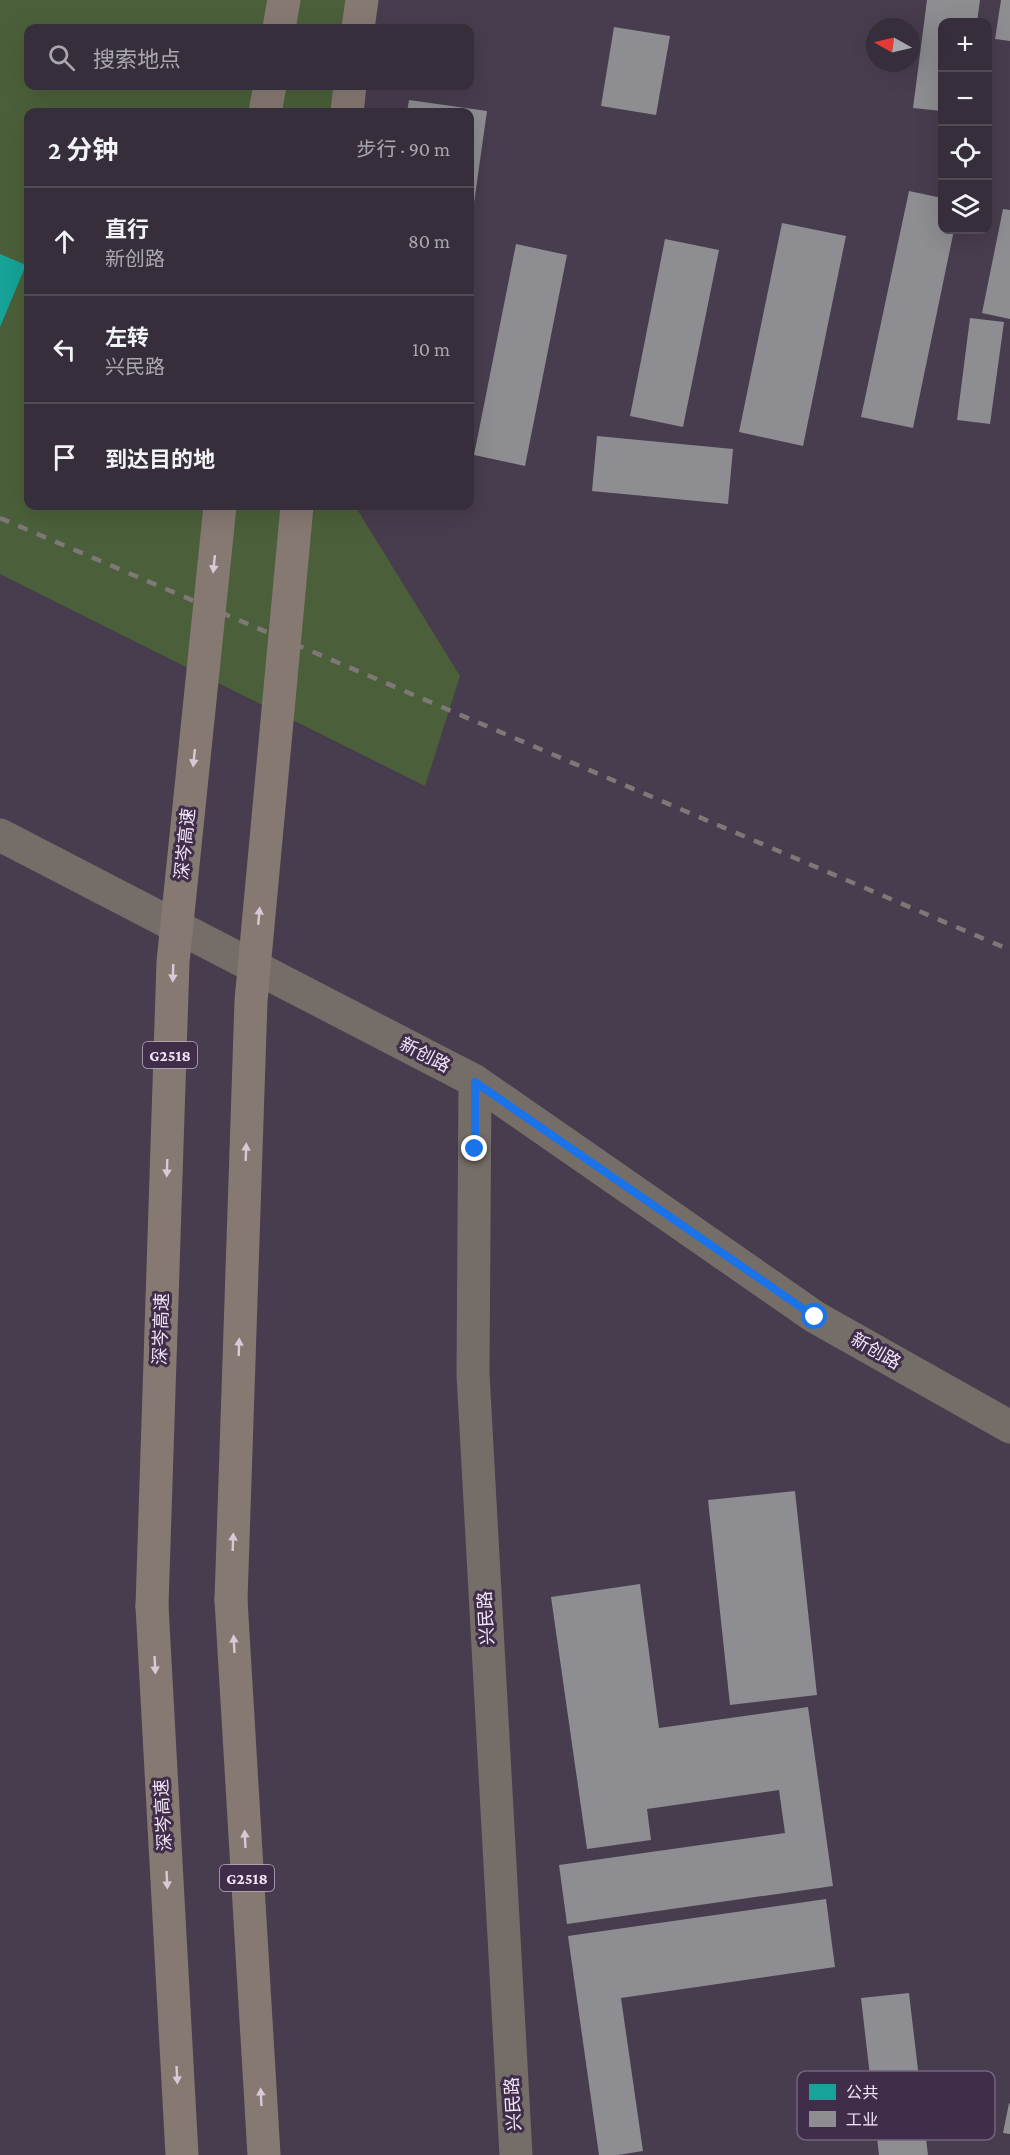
<!DOCTYPE html>
<html lang="zh">
<meta charset="utf-8">
<style>
body{margin:0;font-family:"Crimson Pro","Noto Sans SC",serif;background:#3d3642;color:#f1f3f6}
.controls{position:absolute;right:18px;top:18px;display:grid;overflow:hidden;border-radius:12px;box-shadow:0 6px 24px #0002}
.controls button{width:54px;height:54px;display:grid;place-items:center;padding:0;border:0;border-bottom:2px solid #504a54;background:#362e3a;color:#f1f3f6;font:30px sans-serif}
.compass{position:absolute;left:866px;top:18px;width:54px;height:54px;border-radius:50%;background:#362e3a;box-shadow:0 6px 24px #0002;rotate:278deg}
.stop{position:absolute;width:18px;height:18px;margin:-14px;border:4px solid #1a73e8;border-radius:50%;background:#fff}
.stop.end{background:#1a73e8;border-color:#fff;box-shadow:0 2px 6px #0008}
.list{margin:0;padding:0;list-style:none}
h2{display:flex;justify-content:space-between;align-items:center;height:78px;margin:0;padding:0 24px;font-size:26px}
h2 small{font-size:20px;font-weight:400;color:#aaa8af}
.list li{display:grid;grid-template-columns:39px 1fr auto;gap:18px;align-items:center;box-sizing:border-box;height:108px;padding:0 24px;border-top:2px solid #504a54}
.list b{display:block;font-size:22px;white-space:nowrap}
.list p{margin:0;font-size:20px;white-space:nowrap;color:#aaa8af}
.list em{font-size:20px;font-style:normal;color:#aaa8af}
.icon{flex:none;width:33px;height:33px;fill:none;stroke:currentColor;stroke-width:2;stroke-linecap:round;stroke-linejoin:round}
.map{position:relative;flex:none;width:1010px;height:2155px;overflow:hidden}
.search{position:absolute;background:#362e3a;box-shadow:0 6px 24px #0002;left:24px;top:24px;width:450px;height:66px;display:flex;align-items:center;gap:15px;box-sizing:border-box;padding:0 21px;border-radius:12px;color:#aaa8af;font-size:22px}
.panel{position:absolute;background:#362e3a;box-shadow:0 6px 24px #0002;left:24px;top:108px;width:450px;height:402px;border-radius:12px}
.map>svg:first-child{display:block}
.green{fill:#4b603a}
.public{fill:#17a398}
.industry{fill:#8d8d92}
.lines{fill:none;stroke-linecap:round;stroke-linejoin:round}
.minor{stroke:#756d67;stroke-width:33}
.highway{stroke:#867972;stroke-width:33}
.rail{stroke:#807878;stroke-width:4.5;stroke-dasharray:10 10;stroke-linecap:butt}
.highway-bridge{stroke:#867972;stroke-width:33}
.oneway{fill:#d6cad6}
.route{stroke:#1a73e8;stroke-width:8}
.labels{text-anchor:middle;dominant-baseline:central;stroke-width:6;stroke-linejoin:round;paint-order:stroke}
.shield{fill:#3f2d49;stroke:#bcaec4;stroke-width:1.5}
.shield-label{font-size:16px;font-weight:bold;fill:#f1e5f8}
.street-label{font-size:18px;fill:#f1e5f8;stroke:#3f2d49}
.key{fill:#3f2d49;stroke:#74647e;stroke-width:1.5}
.key-label{font-size:16px;fill:#f1e5f8}
</style>
<div class="map">
<svg width="1010" height="2155" viewBox="0 0 1010 2155">
<rect width="100%" height="100%" fill="#483d4e"/>
<path class="green" d="M0,0h362l-4,28h-330v58h322l-3,26h-319v394h327l105,170 -35,110 -425,-212z"/>
<path class="public" d="M0,254l26,11 -26,62z"/>
<path class="industry" d="M927,0h53l-3,22h-35v89l-29,-3z
M1001,0h9v41l-15,-2z
M614,27l56,9 -14,79 -55,-9z
M409,100l78,11 -16,113 -1,-112h-63z
M909,191l33,7v32h12l-41,198 -52,-11z
M1003,209l7,1v109l-28,-6z
M782,223l64,13 -43,210 -64,-14z
M665,239l54,11 -36,177 -53,-11z
M516,244l51,11 -42,211 -51,-11z
M970,318l34,4 -14,102 -33,-4z
M597,436l136,13 -5,55 -136,-13z
M795,1491l22,204 -87,10 -22,-205z
M640,1584l19,144 149,-21 25,179 -266,38 -8,-59 226,-32 -6,-43 -132,19 4,31 -64,9 -36,-252z
M826,1899l9,68 -214,31 22,153 -25,4h-19l-31,-219z
M909,1993l19,162h-49l-18,-157z
M1009,2103l1,1v30l-7,-1z"/>
<g class="lines">
<path class="minor" d="M0,835l475,246 340,236 195,110
M475,1081l-2,293 43,781"/>
<path class="highway" d="M279,28l5,-28
M358,28l4,-28
M265,112l5,-26
M347,112l3,-26
M231,1600l33,555
M152,1606l30,549"/>
<path class="rail" d="M0,518l1010,432"/>
<path class="highway-bridge" d="M231,1600l20,-599 46,-495
M152,1606l21,-644 47,-456"/>
</g>
<defs><path id="oneway-solid" d="M-6-.8H1V-3.2L6.5 0L1 3.2V.8H-6Z" transform="scale(1.5)"/></defs>
<g class="oneway">
<use href="#oneway-solid" transform="translate(214 564) rotate(96)"/>
<use href="#oneway-solid" transform="translate(194 758) rotate(96)"/>
<use href="#oneway-solid" transform="translate(259 916) rotate(-85)"/>
<use href="#oneway-solid" transform="translate(173 973) rotate(92)"/>
<use href="#oneway-solid" transform="translate(246 1152) rotate(-88)"/>
<use href="#oneway-solid" transform="translate(167 1168) rotate(92)"/>
<use href="#oneway-solid" transform="translate(239 1347) rotate(-88)"/>
<use href="#oneway-solid" transform="translate(233 1542) rotate(-88)"/>
<use href="#oneway-solid" transform="translate(234 1644) rotate(-93)"/>
<use href="#oneway-solid" transform="translate(155 1665) rotate(87)"/>
<use href="#oneway-solid" transform="translate(245 1839) rotate(-93)"/>
<use href="#oneway-solid" transform="translate(167 1880) rotate(87)"/>
<use href="#oneway-solid" transform="translate(177 2075) rotate(87)"/>
<use href="#oneway-solid" transform="translate(261 2097) rotate(-93)"/>
</g>
<g class="lines">
<path class="route" d="M475,1149v-67l340,235"/>
</g>
<g class="labels">
<g class="shield">
<rect x="143" y="1042" width="54" height="26" rx="4.5"/>
<rect x="220" y="1865" width="54" height="26" rx="4.5"/>
</g>
<g class="shield-label">
<text x="170" y="1055">G2518</text>
<text x="247" y="1878">G2518</text>
</g>
<g class="street-label">
<text transform="translate(185 844) rotate(-84)">深岑高速</text>
<text transform="translate(425 1055) rotate(27)">新创路</text>
<text transform="translate(161 1329) rotate(-88)">深岑高速</text>
<text transform="translate(876 1351) rotate(30)">新创路</text>
<text transform="translate(486 1618) rotate(-93)">兴民路</text>
<text transform="translate(163 1815) rotate(-93)">深岑高速</text>
<text transform="translate(513 2104) rotate(-93)">兴民路</text>
</g>
</g>
<rect x="797" y="2071" width="198" height="69" rx="9" class="key"/>
<rect x="809" y="2084" width="27" height="16" fill="#17a398"/>
<rect x="809" y="2111" width="27" height="16" fill="#8d8d92"/>
<g class="key-label">
<text x="846" y="2098">公共</text>
<text x="846" y="2125">工业</text>
</g>
</svg>
<div class="controls">
<button>+</button>
<button>−</button>
<button><svg class="icon" aria-label="locate" viewBox="0 0 24 24"><circle cx="12" cy="12" r="6"/><path d="M12 2v4M12 18v4M2 12h4M18 12h4"/></svg></button>
<button><svg class="icon" aria-label="layers" viewBox="0 0 24 24"><path d="M12 4l9 5-9 5-9-5zM3 14l9 5 9-5"/></svg></button>
</div>
<svg class="compass" viewBox="-18 -18 36 36"><path d="M0-13l5 13h-10z" fill="#e53935"/><path d="M0 13l5-13h-10z" fill="#aaa8af"/></svg>
<div class="stop" style="left:815px;top:1317px"></div>
<div class="stop end" style="left:475px;top:1149px"></div>
<div class="search"><svg class="icon" aria-label="search" viewBox="0 0 24 24"><circle cx="10" cy="10" r="6"/><path d="M15 15l6 6"/></svg>搜索地点</div>
<section class="panel">
<h2>2 分钟<small>步行 · 90 m</small></h2>
<ul class="list">
<li><svg class="icon" aria-label="ahead" viewBox="0 0 24 24"><path d="M12 20V5M6 11l6-6 6 6"/></svg><div><b>直行</b><p>新创路</p></div><em>80 m</em></li>
<li><svg class="icon" aria-label="left" viewBox="0 0 24 24"><path d="M17 20v-9H6M10 6l-5 5 5 5"/></svg><div><b>左转</b><p>兴民路</p></div><em>10 m</em></li>
<li><svg class="icon" aria-label="arrive" viewBox="0 0 24 24"><path d="M6 21V4h12l-3 4 3 4H6"/></svg><div><b>到达目的地</b></div></li>
</ul>
</section>
</div>
